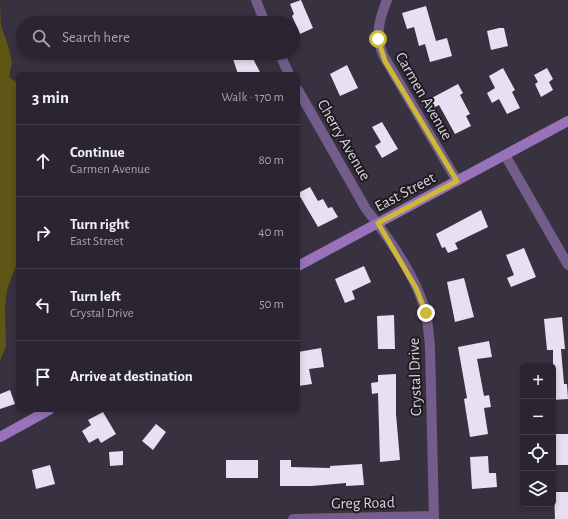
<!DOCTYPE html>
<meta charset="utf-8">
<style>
body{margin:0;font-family:"Alegreya Sans",sans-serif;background:#322d38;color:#f1f3f6}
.controls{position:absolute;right:12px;bottom:12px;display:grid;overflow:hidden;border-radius:6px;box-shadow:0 2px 6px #0003}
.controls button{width:36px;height:36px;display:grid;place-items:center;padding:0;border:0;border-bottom:1px solid #46424c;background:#2a2530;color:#f1f3f6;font:20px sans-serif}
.stop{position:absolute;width:12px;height:12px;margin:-9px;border:3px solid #cdb938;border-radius:50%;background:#fff}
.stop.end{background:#cdb938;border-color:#fff;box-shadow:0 1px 4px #0008}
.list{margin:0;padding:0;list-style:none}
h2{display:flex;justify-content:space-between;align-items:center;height:52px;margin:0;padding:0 16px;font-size:17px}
h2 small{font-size:13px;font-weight:400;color:#a5a5ab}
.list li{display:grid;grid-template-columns:26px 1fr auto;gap:12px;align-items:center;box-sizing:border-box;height:72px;padding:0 16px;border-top:1px solid #46424c}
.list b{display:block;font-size:15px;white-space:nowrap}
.list p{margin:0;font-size:13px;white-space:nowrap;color:#a5a5ab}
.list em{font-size:13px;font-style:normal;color:#a5a5ab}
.icon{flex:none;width:22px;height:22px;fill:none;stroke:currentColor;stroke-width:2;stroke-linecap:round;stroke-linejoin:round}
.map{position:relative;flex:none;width:568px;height:519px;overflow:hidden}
.search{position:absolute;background:#2a2530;box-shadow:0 2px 6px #0003;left:16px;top:16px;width:284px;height:44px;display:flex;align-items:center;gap:10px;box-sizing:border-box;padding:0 14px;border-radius:22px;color:#a5a5ab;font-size:15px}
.panel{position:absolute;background:#2a2530;box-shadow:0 2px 6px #0003;left:16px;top:72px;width:284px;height:340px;border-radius:6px}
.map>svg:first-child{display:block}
.green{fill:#5f5514}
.building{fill:#e8dff2}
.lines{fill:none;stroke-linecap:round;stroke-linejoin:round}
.minor{stroke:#745d8b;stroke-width:10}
.secondary{stroke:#9872bb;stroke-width:10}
.route{stroke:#cdb938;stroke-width:5}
.labels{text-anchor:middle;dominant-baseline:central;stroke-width:4;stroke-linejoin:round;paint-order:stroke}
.street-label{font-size:16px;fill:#d6d1da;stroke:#1e1b21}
</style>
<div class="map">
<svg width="568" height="519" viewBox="0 0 568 519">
<rect width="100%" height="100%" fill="#383140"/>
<path class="green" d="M0,2l1,24 7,19 4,17 -3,15 9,6v177l-11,30 -2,18 1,38 -6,15z"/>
<path class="building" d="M301,0l12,28 -13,6 -8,-18 2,-2 -4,-10z
M426,6l10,35 11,-3 5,18 -22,6 -5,-18 -6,2 -5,-19 -7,2 -5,-16z
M499,28h5l4,18 -17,4 -4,-19z
M231,53h19l11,21h-23z
M347,65l11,23 -18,8 -10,-22z
M503,68l12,22 -3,2 8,16 -13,6 -8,-15 -7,4 -5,-10 8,-5 -6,-12z
M547,68l6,11 -4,3 4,8 -12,7 -6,-13 3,-2 -4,-7z
M458,84l5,9 -3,2 10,19 -4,2 5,10 -16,8 -16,-29 -6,3 -5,-8z
M382,122l16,27 -16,9 -7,-12 6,-4 -9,-15z
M310,187l8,14 5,-2 5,9 4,-1 6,10 -20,10 -20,-34z
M481,210l7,17 -33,16 3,6 -10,4 -3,-6 -3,1 -6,-14z
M524,248l12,29 -25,10 -4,-9 7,-3 -8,-20z
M364,266l7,16 -19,9 3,8 -10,4 -10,-24z
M464,278l10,39 -19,5 -8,-40z
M394,315l1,34h-17l-1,-33z
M562,317l3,32h-4l3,35h3l1,15 -15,1v-50h-6l-3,-31z
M489,341l3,16 -15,2 7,37 5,-1 2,12 -7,1 4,26 -18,3 -6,-38 3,-1 -9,-51z
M321,348l3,19 -15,2 3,15 -14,2v-17h2l-2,-17z
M396,374v40l4,46 -20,2 -2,-69 -6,1 -1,-11 7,-1v-7z
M10,390l5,14 -15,5v-15z
M103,412l13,22 -15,9 -3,-5 -9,5 -7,-12 9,-6 -3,-5z
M156,424l10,8 -13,18 -11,-9z
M556,434h12v31h-12z
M123,451v14l-13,1 -1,-14z
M488,456l1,17h7l1,14 -25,2 -2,-32z
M226,460h32v18h-32z
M280,460h11v7l39,1v-2l32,-2 2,21 -18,1v-3l-34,3h-32z
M50,465l5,19 -19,5 -4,-19z
M554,492h14v27h-13z"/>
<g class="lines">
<path class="minor" d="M256,0l9,23
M387,0c-8,20 -12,34 -4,55l74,126
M279,53l10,21
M298,90l68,119c24,30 50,67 60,104 2,11 3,23 4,34l4,172
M505,155l63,110
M293,519l141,-3"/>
<path class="secondary" d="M298,266l270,-145
M0,437l49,-27"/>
</g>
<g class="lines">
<path class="route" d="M378,39l7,22 72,120 -79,42 38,65 10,25"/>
</g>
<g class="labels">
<g class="street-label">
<text transform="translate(424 96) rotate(60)">Carmen Avenue</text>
<text transform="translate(344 140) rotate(60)">Cherry Avenue</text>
<text transform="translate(405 192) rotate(-28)">East Street</text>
<text transform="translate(415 377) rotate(-92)">Crystal Drive</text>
<text transform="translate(363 503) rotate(-1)">Greg Road</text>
</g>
</g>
</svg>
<div class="controls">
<button>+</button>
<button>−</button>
<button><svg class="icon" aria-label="locate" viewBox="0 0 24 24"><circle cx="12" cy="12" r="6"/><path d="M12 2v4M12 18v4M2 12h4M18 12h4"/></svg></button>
<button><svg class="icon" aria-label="layers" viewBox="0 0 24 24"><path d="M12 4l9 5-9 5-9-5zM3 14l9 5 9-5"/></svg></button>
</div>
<div class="stop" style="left:378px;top:39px"></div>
<div class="stop end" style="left:426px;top:313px"></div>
<div class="search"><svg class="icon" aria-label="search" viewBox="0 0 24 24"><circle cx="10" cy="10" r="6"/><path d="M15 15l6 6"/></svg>Search here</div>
<section class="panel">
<h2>3 min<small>Walk · 170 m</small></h2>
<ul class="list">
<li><svg class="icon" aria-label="ahead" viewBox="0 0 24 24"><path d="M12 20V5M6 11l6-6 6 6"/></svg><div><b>Continue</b><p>Carmen Avenue</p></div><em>80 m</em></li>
<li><svg class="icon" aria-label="right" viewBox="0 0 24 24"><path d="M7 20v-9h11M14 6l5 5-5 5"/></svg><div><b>Turn right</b><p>East Street</p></div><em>40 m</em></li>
<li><svg class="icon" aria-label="left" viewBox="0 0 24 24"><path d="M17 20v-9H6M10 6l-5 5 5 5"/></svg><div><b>Turn left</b><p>Crystal Drive</p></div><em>50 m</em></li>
<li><svg class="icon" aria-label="arrive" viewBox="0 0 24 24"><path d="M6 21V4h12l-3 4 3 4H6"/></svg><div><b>Arrive at destination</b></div></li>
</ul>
</section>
</div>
